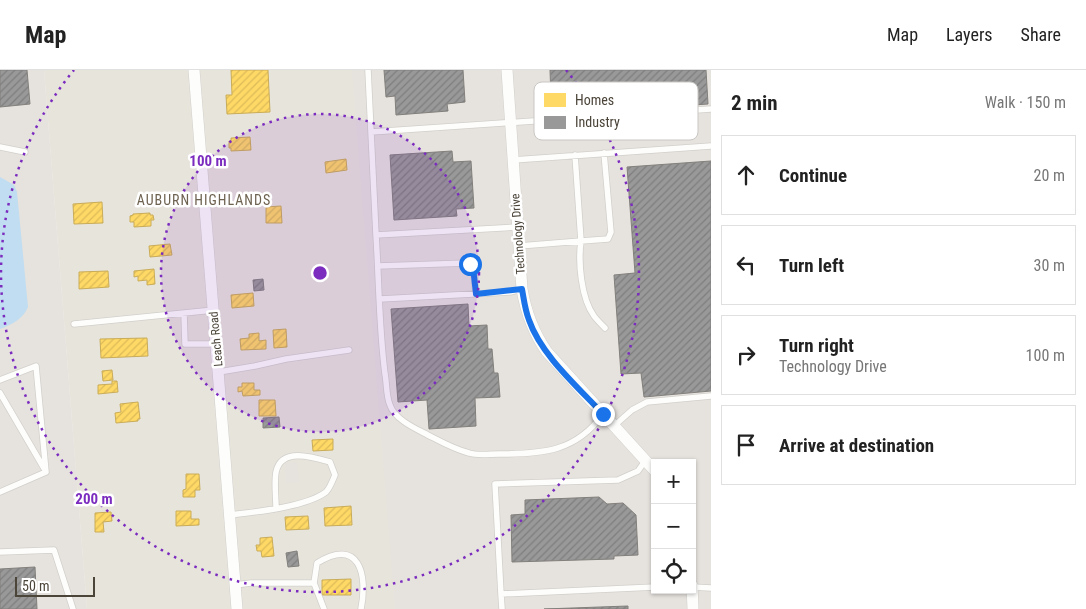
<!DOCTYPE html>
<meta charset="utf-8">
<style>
body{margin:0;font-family:"Roboto Condensed",sans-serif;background:#f2f2f2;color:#222}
.controls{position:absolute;right:15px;bottom:15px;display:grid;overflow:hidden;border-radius:0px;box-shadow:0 1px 4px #0004}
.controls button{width:45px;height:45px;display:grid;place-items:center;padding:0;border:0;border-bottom:1px solid #e0e0e0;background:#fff;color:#222;font:25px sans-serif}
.scale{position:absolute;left:15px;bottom:12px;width:80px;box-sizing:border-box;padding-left:5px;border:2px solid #4b4439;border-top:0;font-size:14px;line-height:18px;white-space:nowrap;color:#4b4439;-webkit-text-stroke:4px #fff;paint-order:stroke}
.stop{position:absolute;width:15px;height:15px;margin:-11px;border:4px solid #1a73e8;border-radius:50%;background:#fff}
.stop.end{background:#1a73e8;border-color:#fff;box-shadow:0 1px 5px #0008}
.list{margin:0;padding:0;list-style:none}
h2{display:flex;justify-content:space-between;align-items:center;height:65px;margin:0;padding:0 20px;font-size:21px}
h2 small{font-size:16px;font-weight:400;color:#767676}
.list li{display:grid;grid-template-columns:32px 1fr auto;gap:15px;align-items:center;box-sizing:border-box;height:80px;margin:0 10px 10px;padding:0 10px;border:1px solid #e0e0e0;border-radius:0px}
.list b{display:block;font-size:19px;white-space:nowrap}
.list p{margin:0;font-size:16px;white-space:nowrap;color:#767676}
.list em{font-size:16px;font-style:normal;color:#767676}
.icon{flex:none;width:28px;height:28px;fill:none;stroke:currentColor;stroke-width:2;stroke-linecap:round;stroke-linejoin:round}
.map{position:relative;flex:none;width:711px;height:539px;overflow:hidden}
header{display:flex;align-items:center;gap:30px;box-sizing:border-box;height:70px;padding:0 25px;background:#fff;border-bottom:1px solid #e0e0e0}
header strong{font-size:24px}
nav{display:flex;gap:28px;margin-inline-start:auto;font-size:18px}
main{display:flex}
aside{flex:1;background:#fff}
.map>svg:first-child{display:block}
.residential{fill:#e7e4dc}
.industrial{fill:#e6e2de;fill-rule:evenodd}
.water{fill:#c0ddf1}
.homes{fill:url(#homes-hatch);stroke:#c9ac58}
.industry{fill:url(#industry-hatch);stroke:#82807c}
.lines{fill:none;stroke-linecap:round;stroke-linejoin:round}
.lane-casing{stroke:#d2d0cb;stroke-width:7}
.street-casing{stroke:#d2d0cb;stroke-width:12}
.lane{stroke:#fdfdfc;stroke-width:5.5}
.street{stroke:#fdfdfc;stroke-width:11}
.route{stroke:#1a73e8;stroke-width:6}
.ring{fill:none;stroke:#7b2cbf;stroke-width:2.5;stroke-dasharray:2.5 5}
.labels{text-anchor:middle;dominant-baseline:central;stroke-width:5;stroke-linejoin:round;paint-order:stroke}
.street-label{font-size:12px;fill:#4b4439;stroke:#fff}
.neighbourhood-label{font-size:14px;letter-spacing:1px;fill:#6e6250;stroke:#fff}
.key{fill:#fff;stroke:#c9c7c4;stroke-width:1}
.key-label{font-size:14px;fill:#4b4439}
.centre{fill:#7b2cbf;stroke:#fff;stroke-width:2.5}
.ring-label{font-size:15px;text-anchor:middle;font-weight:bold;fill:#7b2cbf;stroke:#fff;stroke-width:5;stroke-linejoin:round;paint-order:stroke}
</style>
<header>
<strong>Map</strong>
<nav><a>Map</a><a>Layers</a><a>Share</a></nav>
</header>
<main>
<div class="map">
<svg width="711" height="539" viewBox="0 0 711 539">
<defs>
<pattern id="homes-hatch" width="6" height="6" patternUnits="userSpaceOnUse" patternTransform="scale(1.25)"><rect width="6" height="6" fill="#ffd966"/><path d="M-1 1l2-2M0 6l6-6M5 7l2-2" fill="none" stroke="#dcbb59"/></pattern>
<pattern id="industry-hatch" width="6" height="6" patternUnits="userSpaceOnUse" patternTransform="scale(1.25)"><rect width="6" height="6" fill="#999"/><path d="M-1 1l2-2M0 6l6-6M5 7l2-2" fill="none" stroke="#7f7e7e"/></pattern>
</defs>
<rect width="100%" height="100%" fill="#f4f2ee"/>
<path class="residential" d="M44,0h313l42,539h-312z"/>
<path class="industrial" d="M0,0h44l43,539h-87z
M352,0h359v539h-316zM655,393h37v127h-37z
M297,392l2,20 -13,1 -1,-20z"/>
<path class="water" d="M0,107l14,8 3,7 11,115c-5,12 -17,18 -28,22z"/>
<path class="homes" d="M231,0h37l2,42 -43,2 -1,-19h6z
M250,67l1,13 -20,1v-3h-2v-7h2v-3z
M346,89l1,11 -21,3 -1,-11z
M102,132l1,21 -29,1 -1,-20z
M281,136l1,17h-16v-16z
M150,143v2h3l1,5h-3v6l-17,1v-5h-4v-6l3,-1v-1z
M170,174l2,11 -22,2 -1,-11z
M154,199l1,15 -8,1v-5l-9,1v-5l-4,1v-6z
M108,201l1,16 -30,2v-17z
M253,223l1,13 -22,2 -1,-13z
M286,259l1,18 -13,1 -1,-18z
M259,263v8l7,-1v9l-25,1 -1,-11 9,-1v-4z
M147,268l1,18 -47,2 -1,-19z
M112,300l1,10 -10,1 -1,-10z
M112,311h5l1,11 -20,2v-9l14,-1z
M242,313h12v7h6v5l-17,1 -1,-5 -4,1v-5h4z
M259,330h16l1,16h-17z
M138,332l2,17h-2v2l-22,2 -1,-10 6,-1 -1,-8z
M333,369v11l-20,1 -1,-11z
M186,404h13l1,16h-5v7h-12v-7l3,-1z
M351,436l1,19 -27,1 -1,-18z
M176,441h15v8h8v6l-23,1z
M111,442l1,9 -9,1 1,10h-9v-19z
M308,446l1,13 -23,1 -1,-13z
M272,467l2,19 -12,1 -1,-6h-4l-1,-6h4v-7z
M351,509v16h-29v-15z"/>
<path class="industry" d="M0,0h27l3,34 -30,3z
M384,0h79l2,32 -18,2 1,7 -52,4 -1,-19 -9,1z
M550,0h156l2,34 -130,9 -2,-11 -10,1 -1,-6 -14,1z
M452,81l1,11 18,-1 3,47 -18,1 1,7 -63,4 -4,-65z
M711,91v230l-67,6 -3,-24 -20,1 -7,-99 21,-2 -8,-106z
M263,209l1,11 -10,1 -1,-11z
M468,234l1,22 18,-1 1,24h4l2,24h4l2,24 -25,1 1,28 -47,3 -2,-29 -29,2 -7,-93z
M279,347l1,10 -17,1v-10z
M599,427l8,7 16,-1 13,12 2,40 -24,1v3l-102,3 -1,-47 14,-1v-14z
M297,481l2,15 -11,1 -2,-14z
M35,497l2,42h-37v-40z
M628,536v3h-84z"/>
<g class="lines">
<defs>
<path id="lane" d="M368,0l3,62
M0,77l25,5
M604,83l7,79 -3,7 -27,2c-3,21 0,57 13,75 3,4 7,8 11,12
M513,90l198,-14
M518,157l-142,8 -5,-103 340,-23
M376,165c3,46 3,93 9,139 2,10 1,22 5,31 4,13 22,22 34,28 14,7 29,16 45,20 9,3 21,1 30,1 43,0 77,-2 104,-40
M519,176l62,-5 -6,-86
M378,196l89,-3 6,4 3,27
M380,229l130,-7 12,-3
M184,243l1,31h31
M74,254l140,-14
M219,302l36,-6 31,-7 63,-9
M0,310l36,-14 10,106
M0,323l45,77
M614,356l18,-16 15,-8 64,-6
M0,422l46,-20
M230,445c25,-3 76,-8 96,-23 4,-4 7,-12 9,-17l-5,-13c-17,-5 -49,-15 -54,10 -2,11 0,25 0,36
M0,482l54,-2 19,59
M235,515l16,-2h63
M692,517l19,1
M501,524l-6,-110 123,-4 20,-9 7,-10
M324,539l-10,-26 3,-20c42,-26 51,11 44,46
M502,539l-1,-15 154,-7"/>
<path id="street" d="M194,0l43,539
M507,0l15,219c4,24 11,43 25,63l108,119
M692,515l1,24"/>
</defs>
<use href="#lane" class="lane-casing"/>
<use href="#street" class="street-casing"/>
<use href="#lane" class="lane"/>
<use href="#street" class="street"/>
</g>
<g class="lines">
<path class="route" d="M470,194l3,3 3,27 46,-5c2,11 3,21 7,31 12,35 49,67 74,94"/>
</g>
<circle cx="320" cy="203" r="159" fill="#7b2cbf" fill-opacity=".12"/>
<g class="ring">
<circle cx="320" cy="203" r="159"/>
<path d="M566 0A319 319 0 1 1 74 0"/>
</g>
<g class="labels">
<g class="street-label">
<text transform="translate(518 164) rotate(-94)">Technology Drive</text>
<text transform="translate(216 269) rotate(-95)">Leach Road</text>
</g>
<g class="neighbourhood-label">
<text x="204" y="130">AUBURN HIGHLANDS</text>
</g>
</g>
<rect x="534" y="12" width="164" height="58" rx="8" class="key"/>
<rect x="544" y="23" width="22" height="14" fill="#ffd966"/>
<rect x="544" y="46" width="22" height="13" fill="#999"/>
<g class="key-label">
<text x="575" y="35">Homes</text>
<text x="575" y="57">Industry</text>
</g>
<circle cx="320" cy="203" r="8" class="centre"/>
<g class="ring-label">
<text x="208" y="96">100 m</text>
<text x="94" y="434">200 m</text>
</g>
</svg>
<div class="controls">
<button>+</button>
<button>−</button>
<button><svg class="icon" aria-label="locate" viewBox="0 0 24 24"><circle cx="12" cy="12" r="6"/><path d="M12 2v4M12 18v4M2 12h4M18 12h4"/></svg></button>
</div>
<div class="scale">50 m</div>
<div class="stop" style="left:470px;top:194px"></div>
<div class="stop end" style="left:603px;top:344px"></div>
</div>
<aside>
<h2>2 min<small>Walk · 150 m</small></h2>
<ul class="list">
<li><svg class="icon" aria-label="ahead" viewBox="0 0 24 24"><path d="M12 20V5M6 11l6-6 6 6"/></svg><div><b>Continue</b></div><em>20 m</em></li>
<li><svg class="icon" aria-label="left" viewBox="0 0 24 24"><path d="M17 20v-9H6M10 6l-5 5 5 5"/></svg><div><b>Turn left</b></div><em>30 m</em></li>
<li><svg class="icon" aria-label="right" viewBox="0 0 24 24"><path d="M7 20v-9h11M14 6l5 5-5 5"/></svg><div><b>Turn right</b><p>Technology Drive</p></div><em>100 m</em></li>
<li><svg class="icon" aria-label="arrive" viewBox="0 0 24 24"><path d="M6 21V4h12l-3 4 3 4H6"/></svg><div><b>Arrive at destination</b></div></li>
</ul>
</aside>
</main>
